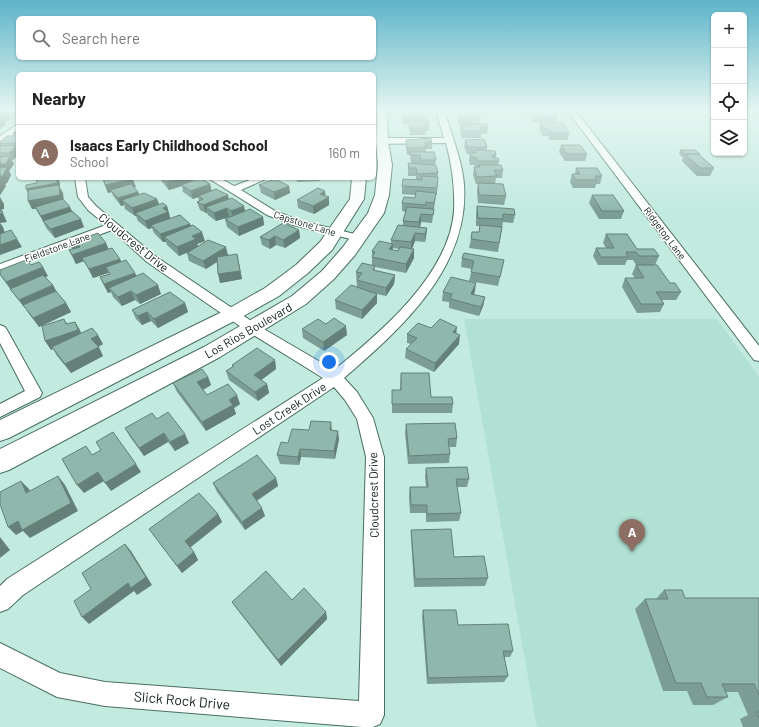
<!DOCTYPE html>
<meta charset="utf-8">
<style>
body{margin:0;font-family:Barlow,sans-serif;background:#f6f6f6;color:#222}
.controls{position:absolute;right:12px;top:12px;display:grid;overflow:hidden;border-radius:6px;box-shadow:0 1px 3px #0004}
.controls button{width:36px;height:36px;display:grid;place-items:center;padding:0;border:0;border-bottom:1px solid #e0e0e0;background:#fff;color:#222;font:20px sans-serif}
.you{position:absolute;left:329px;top:362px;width:14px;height:14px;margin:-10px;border:3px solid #fff;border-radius:50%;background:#1a73e8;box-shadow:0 0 0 6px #1a73e833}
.badge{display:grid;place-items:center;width:26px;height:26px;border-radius:50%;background:#0f766e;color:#fff;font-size:13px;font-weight:700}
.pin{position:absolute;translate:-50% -33px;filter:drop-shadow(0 1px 2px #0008)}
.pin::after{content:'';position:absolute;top:21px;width:14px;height:12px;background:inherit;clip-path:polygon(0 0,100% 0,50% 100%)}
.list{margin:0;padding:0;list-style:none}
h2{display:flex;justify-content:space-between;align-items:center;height:52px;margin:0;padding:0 16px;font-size:17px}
h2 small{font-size:13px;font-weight:400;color:#767676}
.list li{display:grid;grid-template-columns:26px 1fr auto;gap:12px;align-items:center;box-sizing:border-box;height:56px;padding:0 16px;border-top:1px solid #e0e0e0}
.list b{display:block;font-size:15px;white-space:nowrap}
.list p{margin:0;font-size:13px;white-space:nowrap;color:#767676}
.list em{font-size:13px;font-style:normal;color:#767676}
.icon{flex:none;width:22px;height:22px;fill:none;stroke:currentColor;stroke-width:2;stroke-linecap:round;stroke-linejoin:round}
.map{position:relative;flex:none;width:759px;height:727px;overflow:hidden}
.search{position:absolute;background:#fff;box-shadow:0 1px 3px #0004;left:16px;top:16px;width:360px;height:44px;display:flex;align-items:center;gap:10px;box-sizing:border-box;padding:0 14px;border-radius:6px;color:#767676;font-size:15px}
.panel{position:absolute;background:#fff;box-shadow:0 1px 3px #0004;left:16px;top:72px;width:360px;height:108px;border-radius:6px}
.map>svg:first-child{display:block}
.built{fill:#b0e1d3}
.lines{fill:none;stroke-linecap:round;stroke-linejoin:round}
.street-casing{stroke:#496e64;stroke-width:2}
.secondary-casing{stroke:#496e64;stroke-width:2}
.street{fill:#fff;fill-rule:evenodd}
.secondary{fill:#fff;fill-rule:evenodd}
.wall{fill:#7c9d94;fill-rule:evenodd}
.shaded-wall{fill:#658078}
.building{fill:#90b7ac;stroke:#658078}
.labels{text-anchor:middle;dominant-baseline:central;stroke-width:3;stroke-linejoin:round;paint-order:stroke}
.far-street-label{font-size:10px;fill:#101f1b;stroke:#fff}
.street-label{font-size:12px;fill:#101f1b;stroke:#fff}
.near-street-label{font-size:14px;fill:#101f1b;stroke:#fff}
</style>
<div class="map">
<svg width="759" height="727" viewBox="0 0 759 727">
<rect width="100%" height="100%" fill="#c2eadf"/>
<path class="built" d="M464,319h253l42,58v350h-222z"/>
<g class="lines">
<defs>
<path id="street" d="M436,110h8c7,24 18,49 20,74 6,83 -62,144 -120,194l13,14 16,26 11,39v258l-4,9 -7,3h-11l-257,-21 -48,-9 -57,-29v-25l60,30 45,9 254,19 7,-244 -9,-38 -12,-19 -11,-13 -311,208 -15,14 -8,3v-26l7,-7 316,-201 -76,-47 -100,-69 -35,-32 -112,42v-8l106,-39 -18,-15 -10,-13 -3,-19h10l3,19 8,9 59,50 102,69 77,45c46,-37 115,-95 120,-159 1,-23 -2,-46 -8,-68l-72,1v-6h70z
M567,110h8l184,236v15l-5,-1z
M15,126h3v6l-18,11v-7z
M208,178h12l14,8 21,-8h13l-27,12 34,21 26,10 62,15 2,2 -6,3 -66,-16 -26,-10z
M0,325l5,2 2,3 35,63 -2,4 -40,20v-13l25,-13 -25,-48z"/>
<path id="secondary" d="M377,110h10l1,31 4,24 -3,30 -5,18 -29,42 -21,24 -28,25 -86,53 -211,113 -9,3v-24l204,-102 88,-51 30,-25 21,-24 25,-34 7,-18 3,-30 -2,-24z
M352,178h14l-2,21 -32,51 -24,23 -29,23 -39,22 -231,120 -9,3v-21l226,-110 39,-22 31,-23 24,-23 30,-43z"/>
</defs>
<use href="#street" class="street-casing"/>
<use href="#secondary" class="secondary-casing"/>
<use href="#street" class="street"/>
<use href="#secondary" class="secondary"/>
</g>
<path class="wall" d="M0,110h18l-1,9h-6l-6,3 1,2 -6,5z
M402,110h24l1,7v4l2,3v7h-3v4h-16l-1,-11h-6l-1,-7z
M454,110h26l-1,5 1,3 -1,6 9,3 -1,7h-6v4h-19l-2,-6 1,-7h-2l-2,-8 1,-5h-3z
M528,110h26l2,11 -22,1 -2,-2 1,-3h-3l-3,-4z
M631,110h12l-1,1z
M540,123l29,10 -1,7h-18l-2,-4h-5l-4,-6z
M18,129v26l-5,5h-1l2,4 -5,7 2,4 -4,8 -2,1 1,2 -6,9v-53l14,-6 -1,-3z
M406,140l26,2v7h-6v3l10,8 -1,5 3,8 -1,22h-1l-4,28 -11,-1 -1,6h7l-1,9 -1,5 -10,-1 -3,8h2v9l-8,15 -31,-6v3l20,5 -1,9 -8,12 -9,-2v9l-15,16 -26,-10 -1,-9 22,-13 -1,-15 16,-7v-14l19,-8v-3l12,-15v-4l3,-9 -4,-1v-8l13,-5v-3l-13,-1v-8l14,-7v-3h-8v-13l11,1v-1h-8l-1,-8h-3l-1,-8zM393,248l6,1 -1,2 -5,-1z
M465,140l22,7v4l9,4v3l3,3 -1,4 5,5 -1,8h-6l-1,6 11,12 -2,9 -26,-2 -1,-12 1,-7h-2l-3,-9 1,-8h1v-2h-5l-1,-5 1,-6h-3l-3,-7z
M561,145l26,9 -2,7h-20l-6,-9z
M680,150l20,4v1l14,13 -4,8h-13l-15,-15 1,-3 -4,-4z
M576,168l26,8 -2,8h-4l-1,4h-22l-3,-6 2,-8h3z
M101,178l35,9h-2l4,5 1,2 18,5 2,5 8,2 3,12 20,6 1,2 14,15 -8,3 1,2 30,9 11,8 3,16 -22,4 -3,-21 -11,7 -17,-8 -2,-8v-1l-8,4 -12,-11 -1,-3h-3l-9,-9 -2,-5 -4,1 -10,-8 -2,-5h-1l-10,-7 -1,-4 -3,1 -7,-9 -3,-5 -3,1 -5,-13h-1z
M160,178h34v2l16,4 1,6 18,9 16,12 18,6 1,8 -25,11 -12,-9 -2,-8 5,-2h-1l-13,4 -8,-6 -1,-2h-1l-6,-3 -3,-8 2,-1 -1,-4 -5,2 -10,-7 -1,-6 -13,4 -7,-8z
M296,178h24v3l-23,1z
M37,183h23v5l3,5v6l21,28 -29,11 -8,-9 -11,-20h-4z
M259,185l30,1 1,7 -15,7 -14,-7z
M592,195l32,16 -3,8h-22l-10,-16z
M326,196l3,1v8l-15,9 -16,-6 -1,-8z
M477,206l38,9 -2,8 -10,-1 -5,30 -29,-4 2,-9 8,-7 1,-6h-4v-12z
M299,230l1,8 -15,10 -9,-3 -6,4 -8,-4 -2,-8z
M606,234l31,15 22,7 -4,9h-19l-3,-5h-6l-2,5h-27l-5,-9 3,-8h10l-3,-5z
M69,243l40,6 11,10 1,3 16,14 24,18 -21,10 -5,-4 -13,6 -9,-9 -2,-5 -3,1 -4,-7 -4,-9 9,-3 -1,-1 -15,5 -9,-17 -8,3 -7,-14 3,-1z
M464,253l38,16 -4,17 -29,-5 3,-12 -11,-2 1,-9z
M31,265l17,11 -3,1 12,16 9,10 5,9 -32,15 -10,-13 -4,-6 -9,-11 -16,-22v-5z
M636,265l34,18 11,9 -5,8h-14l2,4 -4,8 -23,1 -15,-26 3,-9h10l-3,-4z
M475,291l-1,4 11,2 -2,9 -4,10 -30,-8v-6l-7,-1 1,-9z
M185,303l3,9 -30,16 -7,-7 -9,4 -6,-6 -4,-9z
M75,322l6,11 22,11 -5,3 5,9 -32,17 -14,-17 -4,-7 -2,1 16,-26z
M326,324l21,11 -23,16 -21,-13 -1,-9z
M431,328l26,6 2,10 -25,28 -29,-14 1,-9 5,-5 -4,-1v-9z
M275,360l1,9 -15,11 6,4 2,9 -11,8 -29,-21 -3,-9 7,-4 -1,-2z
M401,373l30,24 22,7 -1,9h-60v-23h8z
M208,377l3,8 -8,5 4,5 33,9 -6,4 2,6 -30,17 -29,-39 -4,-9z
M157,419l32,24 -14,8 -7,-9 -24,14 -14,-19 -5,-9z
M406,424l51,14 -1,9h-7l1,7 -1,9 -41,1 -3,-31z
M309,430h23l7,9 -4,20 -34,-2 -2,8 -19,-1 -3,-9 11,-12z
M426,468l43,11 -2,8h-10l4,26 -2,8 -33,1v-9h-16l-1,-17 1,-9h16l-1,-10z
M276,478l2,8 -21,15 8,15 -20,14 -28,-38 -4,-9z
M218,514l4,8 -32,26 4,4 4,8 -16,13 -33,-44z
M411,530l77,48 -3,8 -71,1 -3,-49z
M664,590l21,8h74v129h-16l-3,-8 8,-4 -10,-23h-12l2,5 -15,8h-20l-6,-14h-24l-28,-82 10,-10h11z
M292,600l34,12 1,7 -46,47 -45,-58 -4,-6z
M423,610l35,15 55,26 -3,6h-6l4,19 -4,6 -77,2 -5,-67z"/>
<path class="shaded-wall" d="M18,110v9h-1l-3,-7z
M7,112l4,7 -6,3 -4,-6z
M558,114l-2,7 -22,1 1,-6z
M2,117l4,7 -6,5v-10z
M16,145l2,4v6l-5,5 -4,-7z
M10,156l4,8 -5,7 2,4 -4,8 -2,1 1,2 -6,9v-31z
M57,178h1l2,5v5l3,5 1,10 -32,6 -4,-8 2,-4 -4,-8z
M180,178h14l1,4 -14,3 1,1 -13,4 -3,-8z
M133,179l3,8 -23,5 -3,-2 1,2 -3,1 -3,-8z
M210,184l2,8 -14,4v1l-5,2 -2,-8z
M289,186l1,7 -15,7 -1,-8z
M325,191l1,8 3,-2v8l-15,9 -1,-8 7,-12z
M138,192l3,8h-19l2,5 -3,1 -3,-8z
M228,195l2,8 -24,4 1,6h-1l-3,-8z
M0,197l4,7v5h-3l6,13 -7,1 3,4 3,9 -6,2z
M157,199l3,8 -25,6 1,3h-1l-3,-8z
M167,206l4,15 -20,4 1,3 -4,1 -3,-8 18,-13z
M244,206l2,8 -13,5 -2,-8z
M70,207l4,8 -30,6 -3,-5z
M227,208l2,9 -13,4 -2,-8z
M421,214v8l-2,9v-9z
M263,217l1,8 -25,11 -1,-9z
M81,219l3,8 -29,11 -4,-9z
M190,224l2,8 -28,5 2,5h-3l-3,-8z
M427,228l-1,9 -1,5v-8z
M299,230l1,8 -15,10 -2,-8z
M202,232l3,9 -8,3 2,4 -20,8 -2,-9 15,-11z
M415,233v8l-4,10v-9z
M275,236l1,9 -6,4 -1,-9z
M17,239l5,8 -22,8v-10z
M106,243l4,9 -28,6 2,3 -8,3 -4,-9 3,-1 -4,-8 7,-2 3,8z
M393,244l-1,8 -3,-3z
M226,247l2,8 -22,14 -3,-8z
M414,249v9l-8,15v-9z
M237,254l5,25 -22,4 -2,-9z
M120,259l4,8h-18l2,6 -15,5 -4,-9z
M43,267l5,9 -36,15 -6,-9z
M135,273l4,8 -30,7 2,4 -3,1 -4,-9z
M395,275l-1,9 -8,12v-8z
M476,283l-1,8 -5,12 1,-9z
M53,285l5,9 -35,12 -4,-6z
M158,285l3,9 -21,10 -4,-9z
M131,291l4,9 -13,6 -4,-9z
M377,294v9l-15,16v-9z
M485,297l-2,9 -4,10 2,-9z
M66,303l5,9 -32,15 -6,-9z
M185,303l3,9 -30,16 -4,-9z
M147,312l4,9 -9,4 -4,-9z
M64,319l5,8 6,-5 5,8 3,9 -31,8 1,2 -2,1 -6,-9 21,-17z
M346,326l1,9 -23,16 -1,-9z
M457,327l-1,9 -3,-4z
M98,335l5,9 -7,4 -5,-9z
M460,335l-1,9 -25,28 1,-9z
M99,347l4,9 -32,17 -6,-9z
M275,360l1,9 -20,15 -2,-9z
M208,377l3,8 -10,6 -4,-9z
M267,384l2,9 -11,8 -3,-9z
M237,395l3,9 -6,4 2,6 -30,17 -4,-9 27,-22z
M331,422l1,9 -2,-1z
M338,431l1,8 -4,20 -1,-8z
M164,433l4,9 -24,14 -5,-8z
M185,434l4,9 -14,8 -5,-9z
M300,449l1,8 -2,8 -1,-8z
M136,464l5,8 -30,19 -6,-8z
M98,472l6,9 -20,12 -7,-8z
M58,476l7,9 13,26 -48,27 -7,-7 -7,4 -8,-8 10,-6z
M276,478l2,8 -24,16 -2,-8z
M21,481l8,8 5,13 -8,-9z
M262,508l3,8 -20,14 -3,-8z
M218,514l4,8 -33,26 -4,-7z
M0,537l10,13 -10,8z
M125,544l6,7 21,34 -15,10 -3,-4 -45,33 -7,-7 46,-34z
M194,552l4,8 -16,13 -5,-7z
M326,612l1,7 -46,47 -3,-6z"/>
<path class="building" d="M0,110h18l-4,2h-7l-6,4 -1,-1z
M402,110h18l1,2h5l1,5h-24z
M542,110h12l4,4 -23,2 -2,-3h11z
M458,111h19l3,7h-20z
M409,121h20v3h-4l1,4h-16z
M562,122l7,11h-17l-3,-4h-5l-4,-6z
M487,124l1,3h-8l2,4h-19l-2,-6z
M18,129v4h-5z
M7,136h11v7l-18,1v-2z
M431,138l1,4h-7l1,5 -19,1 -1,-8z
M484,139l3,8h-19l-3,-7z
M16,145l-7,8h-9v-7z
M561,145h19l7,9h-20z
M475,150l20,1 1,4h-4l1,3h5l1,3h-22l-1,-4h-5l-1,-4h6z
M680,150h15l5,4h-15z
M410,152h24l2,8h-16v-5h-9z
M685,154h13l16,14h-14z
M10,156l-4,8h-6v-7z
M408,163l28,2 2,8 -21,1 -1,-6h-7z
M479,165h22l2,5h-9l3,6 -20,1 -3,-10h6z
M7,167l-4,9h-3v-8z
M576,168h21l5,8h-7l2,4h-21l-4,-6h8z
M422,176l16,1 -1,11 -35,-2 1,-7 19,1z
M36,178h21v5l-31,6v-4l11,-2z
M103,178h29l1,1 -28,6z
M163,178h17l-14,4z
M200,178l10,6 -19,7 -10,-6z
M275,179l14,7 -15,6 -15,-7z
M478,183l25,1 3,12 -27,-1z
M131,184l7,8 -20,6 -8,-8z
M59,185l1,10 -32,6v-11z
M318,188l7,3 -5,3 9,3 -16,9 -16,-6z
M216,189l12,6 -25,10 -6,-3 6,-3 -5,-3z
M416,191l20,2 -2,10 -8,-1v3l-24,-2 2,-6 11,1z
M144,193l13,6 -25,9 -10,-8z
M592,195h21l11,16h-22z
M232,198l12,8 -13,5 -4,-3 -13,5 -8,-6z
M63,199l7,8 -29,9 -6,-9z
M163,203l4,3 -4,2 5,4 -23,9 -10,-8z
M477,206l37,3 1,6 -12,-1v5l-25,-1z
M407,207l27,2 -1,6 -12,-1 -2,8 -16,-1z
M0,209h1l2,4 -3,1z
M250,209l13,8 -25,10 -13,-8z
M72,211l9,8 -30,10 -8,-8z
M180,215l10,9 -30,10 -9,-9z
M283,223l16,7 -16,10 -8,-4 -6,4 -9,-3z
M193,225l9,7 -10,4 4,3 -19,8 -13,-10z
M398,225l29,3 -2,6 -10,-1 -4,9 -20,-2z
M480,225l22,2 -3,16 -28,-4 1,-7h7z
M11,230l6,9 -17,6v-11z
M98,233l8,10 -34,12 -3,-5 11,-3 -2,-3 -7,2 -2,-3z
M606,234h21l10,15h17l5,7h-20l-3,-4h-10l2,5h-27l-5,-9h18z
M208,240l18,7 -23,14 -16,-8z
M379,241l14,3 -4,5 9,2 2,-4 14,2 -8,15 -34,-7 3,-5 -3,-1z
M112,248l8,11 -31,10 -7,-11z
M464,253l40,7 -4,17 -29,-5 3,-11 -12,-3z
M237,254l3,17 -22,3 -1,-17z
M26,260l5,5 8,-3 4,5 -37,15 -6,-8v-4z
M126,260l9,13 -31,11 -4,-7 10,-3 -4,-7z
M362,263l13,3 -2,4 22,5 -9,13 -29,-8 5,-7 -6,-1z
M636,265h21l13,18h5l6,9h-25l8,12h-23l-16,-26h19z
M143,273l15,12 -22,10 -5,-4 -13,6 -9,-9z
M43,275l10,10 -34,15 -9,-11z
M451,277l25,6 -5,11 14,3 -4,10 -31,-8 2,-5 -9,-2z
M351,285l26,9 -15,16 -27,-10z
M56,291l10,12 -33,15 -10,-13z
M170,292l15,11 -31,16 -7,-7 -9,4 -6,-6z
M334,318l12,8 -23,16 -21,-13 16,-10 8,5z
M64,319l2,5 9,-2 3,8 -33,11 -3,-15z
M440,319l17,8 -4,5 7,3 -25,28 -29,-14 11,-11 -10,-4 11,-11 13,5z
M92,328l6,7 -7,4 8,8 -34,17 -13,-17z
M257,348l18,12 -21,15 13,9 -12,8 -29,-21 8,-5 -2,-1z
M202,369l6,8 -11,5 10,13 21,-11 9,11 -8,5 4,5 -31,17 -29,-39z
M401,373h28l2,24h21l1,7h-61v-14h9z
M168,412l17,22 -15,8 -6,-9 -25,15 -14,-20 27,-15 5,6z
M311,421l20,1 -1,8 8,1 -4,20 -34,-2 -2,8 -21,-2 4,-13 7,1 4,-14 17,1z
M455,423l2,15 -9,1 2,15 -41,2 -3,-32z
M113,432l23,32 -31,19 -7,-11 -21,13 -15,-26 24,-13 6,9 9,-5 -5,-8z
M257,455l19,23 -24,16 10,14 -20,14 -29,-39z
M467,467l2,12h-13l5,34 -34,1v-9h-16l-1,-18h18l-2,-19z
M58,476l13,27 -49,27 -4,-9 -10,6 -8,-23v-12l21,-11 5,12z
M199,493l19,21 -33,27 9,11 -17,14 -28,-37z
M451,529l3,28 30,-1 4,22 -73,1 -4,-49z
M125,544l21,33 -15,11 -3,-5 -46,34 -8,-16 17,-12 -9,-16z
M266,571l26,29 12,-12 22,24 -48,48 -46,-58z
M664,590h18l3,8h74v97l-5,-11h-32l6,13h-21l-6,-14h-25l-31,-84h23z
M423,610h33l2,15 50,-1 5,27h-10l5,25 -80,2z
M756,712h3v6z"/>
<linearGradient id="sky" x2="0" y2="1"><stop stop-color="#5db4c9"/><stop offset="0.52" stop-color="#e4f6f1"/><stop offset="1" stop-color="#e4f6f1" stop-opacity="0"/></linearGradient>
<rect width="759" height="212" fill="url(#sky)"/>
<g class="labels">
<g class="far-street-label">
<text transform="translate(305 223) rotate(17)">Capstone Lane</text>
<text transform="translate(665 233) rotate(53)">Ridgetop Lane</text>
<text transform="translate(57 247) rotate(-20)">Fieldstone Lane</text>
</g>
<g class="street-label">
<text transform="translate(134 242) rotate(39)">Cloudcrest Drive</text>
<text transform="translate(248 330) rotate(-30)">Los Rios Boulevard</text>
<text transform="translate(289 408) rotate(-33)">Lost Creek Drive</text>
<text transform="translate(373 495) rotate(-91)">Cloudcrest Drive</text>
</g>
<g class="near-street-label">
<text transform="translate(182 700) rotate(5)">Slick Rock Drive</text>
</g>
</g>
</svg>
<div class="controls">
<button>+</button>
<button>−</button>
<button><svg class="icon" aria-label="locate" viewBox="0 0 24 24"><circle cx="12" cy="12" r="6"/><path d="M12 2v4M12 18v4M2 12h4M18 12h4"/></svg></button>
<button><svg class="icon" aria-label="layers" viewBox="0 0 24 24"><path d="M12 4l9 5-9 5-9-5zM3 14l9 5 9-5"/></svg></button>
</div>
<div class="you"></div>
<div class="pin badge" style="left:632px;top:552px;background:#8d6e63">A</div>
<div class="search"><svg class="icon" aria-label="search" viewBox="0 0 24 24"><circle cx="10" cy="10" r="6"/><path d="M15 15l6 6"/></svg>Search here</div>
<section class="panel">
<h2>Nearby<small></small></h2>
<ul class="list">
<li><span class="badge" style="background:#8d6e63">A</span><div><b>Isaacs Early Childhood School</b><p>School</p></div><em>160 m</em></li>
</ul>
</section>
</div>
